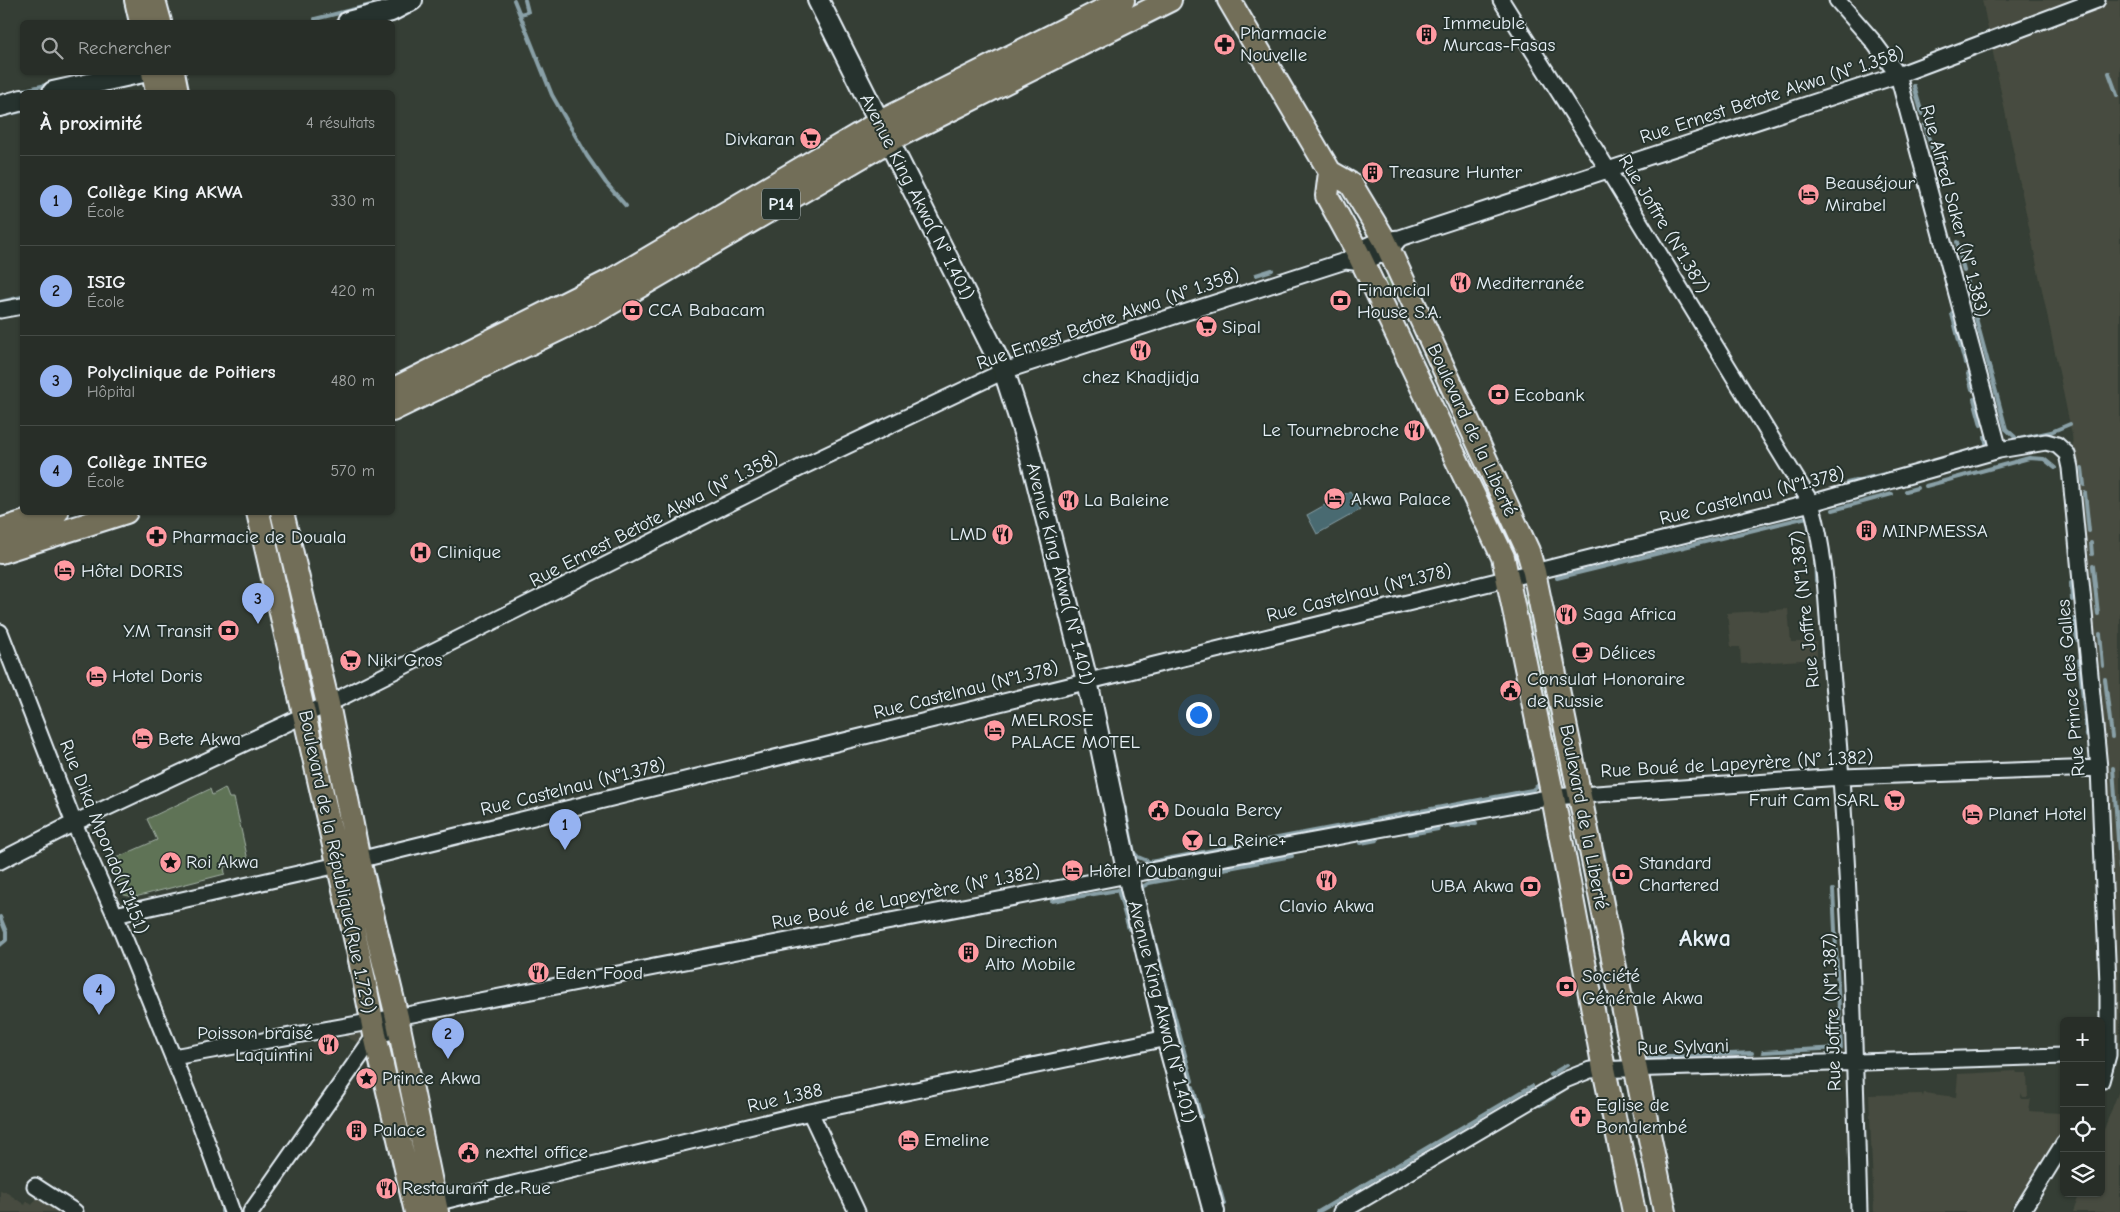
<!DOCTYPE html>
<html lang="fr">
<meta charset="utf-8">
<style>
body{margin:0;font-family:"Comic Neue",sans-serif;background:#303630;color:#f1f3f6}
.controls{position:absolute;right:15px;bottom:15px;display:grid;overflow:hidden;border-radius:8px;box-shadow:0 1px 4px #0004}
.controls button{width:45px;height:45px;display:grid;place-items:center;padding:0;border:0;border-bottom:1px solid #444a45;background:#282e28;color:#f1f3f6;font:25px sans-serif}
.you{position:absolute;left:1198px;top:714px;width:18px;height:18px;margin:-12px;border:4px solid #fff;border-radius:50%;background:#1a73e8;box-shadow:0 0 0 8px #1a73e833}
.badge{display:grid;place-items:center;width:32px;height:32px;border-radius:50%;background:#95b2f1;color:#111;font-size:16px;font-weight:700}
.pin{position:absolute;translate:-50% -41px;filter:drop-shadow(0 1px 2px #0008)}
.pin::after{content:'';position:absolute;top:26px;width:18px;height:15px;background:inherit;clip-path:polygon(0 0,100% 0,50% 100%)}
.list{margin:0;padding:0;list-style:none}
h2{display:flex;justify-content:space-between;align-items:center;height:65px;margin:0;padding:0 20px;font-size:21px}
h2 small{font-size:16px;font-weight:400;color:#a5a8a8}
.list li{display:grid;grid-template-columns:32px 1fr auto;gap:15px;align-items:center;box-sizing:border-box;height:90px;padding:0 20px;border-top:1px solid #444a45}
.list b{display:block;font-size:19px;white-space:nowrap}
.list p{margin:0;font-size:16px;white-space:nowrap;color:#a5a8a8}
.list em{font-size:16px;font-style:normal;color:#a5a8a8}
.icon{flex:none;width:28px;height:28px;fill:none;stroke:currentColor;stroke-width:2;stroke-linecap:round;stroke-linejoin:round}
.map{position:relative;flex:none;width:2120px;height:1212px;overflow:hidden}
.search{position:absolute;background:#282e28;box-shadow:0 1px 4px #0004;left:20px;top:20px;width:375px;height:55px;display:flex;align-items:center;gap:12px;box-sizing:border-box;padding:0 18px;border-radius:8px;color:#a5a8a8;font-size:19px}
.panel{position:absolute;background:#282e28;box-shadow:0 1px 4px #0004;left:20px;top:90px;width:375px;height:425px;border-radius:8px}
.map>svg:first-child{display:block}
.built{fill:#464b3f}
.green{fill:#5f7356;stroke:#a4b2a7}
.water{fill:#4a6a71;stroke:#89a0a7}
.lines{fill:none;stroke-linecap:round;stroke-linejoin:round}
.stream{stroke:#89a0a7;stroke-width:4}
.street-casing{stroke:#e8f1f8;stroke-width:19}
.secondary-casing{stroke:#e8f1f8;stroke-width:24}
.primary-casing{stroke:#e8f1f8;stroke-width:26}
.street{stroke:#26332d;stroke-width:15}
.secondary{stroke:#26332d;stroke-width:20}
.primary{stroke:#726e59;stroke-width:22}
.labels{text-anchor:middle;dominant-baseline:central;stroke-width:4;stroke-linejoin:round;paint-order:stroke}
.shield{fill:#26332d;stroke:#aeb8bb;stroke-width:1}
.shield-label{font-size:18px;font-weight:bold;fill:#e8f1f8}
.poi-label{font-size:19px;fill:#e8f1f8;stroke:#26332d;text-anchor:start}
.street-label{font-size:19px;fill:#e8f1f8;stroke:#26332d}
.district-label{font-size:24px;font-weight:bold;fill:#e8f1f8;stroke:#26332d}
</style>
<div class="map">
<svg width="2120" height="1212" viewBox="0 0 2120 1212">
<rect width="100%" height="100%" fill="#353e35"/>
<filter id="ink" filterUnits="userSpaceOnUse"><feTurbulence type="fractalNoise" baseFrequency=".02" numOctaves="2"/><feDisplacementMap in="SourceGraphic" scale="10" xChannelSelector="R" yChannelSelector="G"/><feConvolveMatrix kernelMatrix="1 2 1 2 8 2 1 2 1" color-interpolation-filters="sRGB"/></filter>
<g filter="url(#ink)">
<path class="built" d="M1982,0h138v1067l-48,-632z
M1788,609l3,33h26v17l-76,5 -1,-17h-9l-4,-34z
M365,1027l3,4 -10,12 -15,-8z
M2016,1071l1,2h10l1,24h-5l-2,-4v6h10l-2,12 31,2 4,7v13l-56,79h-134l-5,-117 53,-1 1,3 1,-4 32,4 2,-23z
M2120,1088v124h-47l7,-19h21v-56z
M0,1191l6,1 19,13 2,-4 5,4 5,-7 21,14h-58z"/>
<path class="green" d="M1390,277l5,13 -2,4h-5l-7,-14z
M1526,593l7,19 -2,4 5,19 -3,-1 -4,-18 -3,-2 -3,-18z
M1534,639h3l19,79 -3,5 2,8 -2,1 -2,-10 -5,-3 2,-7 -3,-22 -5,-4 -6,-25 3,-5z
M1553,735h3l9,38 -3,2 -4,-6 -3,-11 2,-3z
M225,788l4,10h5l14,62 -20,8 -1,-3 -3,1 1,8 -90,23 -11,-2 -15,-34 48,-21 -10,-21 63,-30 2,6z"/>
<path class="water" d="M1350,491l10,19 -43,24 -10,-19z"/>
<g class="lines">
<path class="stream" d="M514,0l38,95 35,61 19,27 20,23
M520,14l8,-2 -3,-12
M315,19l76,-19
M2109,73l8,22
M1914,86l8,28
M19,91l32,-7
M0,116l22,-5
M1925,125l7,24
M1957,242l7,29
M1256,275l16,-5
M1966,279l6,23
M0,302l22,-5
M1974,311l32,118 9,8 -1,3 37,-8 19,-8
M1952,314l13,49
M1968,374l4,15
M1974,399l7,26
M1985,437l2,10 -2,1
M2082,468l2,17
M1847,483l46,-11
M1926,486l103,-28 15,1 11,9
M1906,491l11,-3
M2085,493l4,38
M1833,510l59,-16
M2091,543l1,11
M1815,556l1,25
M2093,566l5,48
M1557,578l250,-61 3,15
M2071,583l1,17
M2074,619l3,21
M2100,634l3,32
M2079,660l8,76
M2105,679l7,58
M2113,768l7,100
M1125,808l9,45 4,4 12,5 382,-72 8,-6
M1451,827l25,-4
M1410,834l28,-5
M1361,843l16,-3
M1603,850l12,64
M1095,872l16,-6
M374,874l5,19
M1143,895l-1,-8 7,-4 143,-27
M1052,901l66,-11 11,39
M0,917l6,15v8l-6,5
M1151,928l41,153
M1763,1052l78,-4 -8,-158
M1643,1053l3,5 106,-5
M1550,1075l17,-10
M1193,1087l8,30
M1540,1105l14,-8
M1219,1186l5,18
M222,1204v8
M1318,1212l214,-126"/>
<defs>
<path id="street" d="M1501,0l107,170 203,333c17,58 16,119 22,180 17,175 21,353 26,529
M1837,0l35,40 26,35 101,375
M1350,257c14,-13 32,-18 50,-19l498,-163 199,-75
M0,310l22,-4
M0,632l74,191 41,92 86,211 31,86
M0,861l74,-38 254,-119 476,-238 200,-95 341,-110 17,2 27,-12 11,-13
M115,915l223,-50 1196,-293 277,-69 188,-53 47,-8 11,3 10,9 3,14 29,300 9,216v71l-7,26
M173,1057l224,-40 731,-142 425,-78 289,-20 257,-9
M810,1112l47,100
M35,1186l40,26
M427,1205l383,-93 357,-74
M251,1212l124,-177 24,-5
M1341,1212l224,-132 25,-10 474,-14
M2021,1212l43,-69"/>
<path id="secondary" d="M818,0l186,371 23,71 60,239 41,194 39,163 47,174
M348,22l43,-11 21,-11
M53,92l90,-20
M0,106l22,-6"/>
<path id="primary" d="M136,0l5,22
M154,0l6,22
M1229,0l101,172 21,12 33,55 144,312 6,21 131,640
M153,72l4,20
M173,72l4,20
M1330,172l-3,24 30,55 146,306 50,240 51,272 30,143
M392,390l220,-110 268,-158 243,-122
M392,410l207,-100 291,-170 280,-140
M258,512l101,443 16,80 41,177
M282,512l46,192 31,156 38,157 40,195
M0,530l57,-18
M0,552l126,-40"/>
</defs>
<use href="#street" class="street-casing"/>
<use href="#secondary" class="secondary-casing"/>
<use href="#primary" class="primary-casing"/>
<use href="#street" class="street"/>
<use href="#secondary" class="secondary"/>
<use href="#primary" class="primary"/>
</g>
</g>
<defs>
<symbol id="building-disc" viewBox="-11 -11 22 22"><circle r="9.5" fill="#ff9aa2" stroke="#26332d"/><path d="M-4-6H4V6H1V3H-1V6H-4ZM-2.5-4.3h1.7v1.8h-1.7ZM.8-4.3h1.7v1.8H.8ZM-2.5-1h1.7V.8h-1.7ZM.8-1h1.7V.8H.8Z" fill="#111"/></symbol>
<symbol id="pharmacy-disc" viewBox="-11 -11 22 22"><circle r="9.5" fill="#ff9aa2" stroke="#26332d"/><path d="M-2-6h4v4h4v4h-4v4h-4v-4h-4v-4h4Z" fill="#111"/></symbol>
<symbol id="supermarket-disc" viewBox="-11 -11 22 22"><circle r="9.5" fill="#ff9aa2" stroke="#26332d"/><path d="M-6-5.5h2.5l.6 2H6L4.5 2H-2.5L-4.4-4H-6ZM-1.5 3.2a1.3 1.3 0 1 0 .1 0ZM3 3.2a1.3 1.3 0 1 0 .1 0Z" fill="#111"/></symbol>
<symbol id="hotel-disc" viewBox="-11 -11 22 22"><circle r="9.5" fill="#ff9aa2" stroke="#26332d"/><path d="M-6-4.5h1.5V1H6V5H4.5V3h-9V5H-6ZM-4 0a1.8 1.8 0 1 1 3.6 0ZM.5 0V-2.5h3Q6-2.5 6 0Z" fill="#111"/></symbol>
<symbol id="restaurant-disc" viewBox="-11 -11 22 22"><circle r="9.5" fill="#ff9aa2" stroke="#26332d"/><path d="M-5-6h1v4h1v-4h1v4h1v-4h1v5L-1.5 .5V6h-2V.5L-5-1ZM5-6V6H3V1.5H1.5Q1.5-4 5-6Z" fill="#111"/></symbol>
<symbol id="bank-disc" viewBox="-11 -11 22 22"><circle r="9.5" fill="#ff9aa2" stroke="#26332d"/><path d="M-6-4H6V4H-6ZM0-2.3a2.3 2.3 0 1 0 0 4.6a2.3 2.3 0 1 0 0-4.6Z" fill="#111"/></symbol>
<symbol id="hospital-disc" viewBox="-11 -11 22 22"><circle r="9.5" fill="#ff9aa2" stroke="#26332d"/><path d="M-5-5h3v3.5h4V-5h3V5h-3V1.5h-4V5h-3Z" fill="#111"/></symbol>
<symbol id="cafe-disc" viewBox="-11 -11 22 22"><circle r="9.5" fill="#ff9aa2" stroke="#26332d"/><path d="M-5.5-4.5H6V0H3Q3 3.5 0 3.5H-2.5Q-5.5 3.5-5.5 0ZM3-3.2v2h1.7v-2ZM-6 4.5H4V6H-6Z" fill="#111"/></symbol>
<symbol id="civic-disc" viewBox="-11 -11 22 22"><circle r="9.5" fill="#ff9aa2" stroke="#26332d"/><path d="M-.6-6.5H3V-4.5H.6V-3L4-1V1h2V6H-6V1h2V-1L-.6-3ZM-1.2 2.5V6h2.4V2.5Z" fill="#111"/></symbol>
<symbol id="bar-disc" viewBox="-11 -11 22 22"><circle r="9.5" fill="#ff9aa2" stroke="#26332d"/><path d="M-6-5H6L.8 .8V4.5H3.5V6h-7V4.5H-.8V.8Z" fill="#111"/></symbol>
<symbol id="sight-disc" viewBox="-11 -11 22 22"><circle r="9.5" fill="#ff9aa2" stroke="#26332d"/><path d="M0-6L1.8-2.2L6-1.7L2.9 1.2L3.7 5.4L0 3.3L-3.7 5.4L-2.9 1.2L-6-1.7L-1.8-2.2Z" fill="#111"/></symbol>
<symbol id="church-disc" viewBox="-11 -11 22 22"><circle r="9.5" fill="#ff9aa2" stroke="#26332d"/><path d="M-1.2-6h2.4v3.5h3.3v2.4h-3.3V6h-2.4V-.1h-3.3v-2.4h3.3Z" fill="#111"/></symbol>
</defs>
<g fill-rule="evenodd">
<use href="#building-disc" x="1414" y="22" width="25" height="25"/>
<use href="#pharmacy-disc" x="1212" y="32" width="25" height="25"/>
<use href="#supermarket-disc" x="798" y="126" width="25" height="25"/>
<use href="#building-disc" x="1360" y="160" width="25" height="25"/>
<use href="#hotel-disc" x="1796" y="182" width="25" height="25"/>
<use href="#restaurant-disc" x="1448" y="270" width="25" height="25"/>
<use href="#bank-disc" x="1328" y="288" width="25" height="25"/>
<use href="#bank-disc" x="620" y="298" width="25" height="25"/>
<use href="#supermarket-disc" x="1194" y="314" width="25" height="25"/>
<use href="#restaurant-disc" x="1128" y="338" width="25" height="25"/>
<use href="#bank-disc" x="1486" y="382" width="25" height="25"/>
<use href="#restaurant-disc" x="1402" y="418" width="25" height="25"/>
<use href="#hotel-disc" x="1322" y="486" width="25" height="25"/>
<use href="#restaurant-disc" x="1056" y="488" width="25" height="25"/>
<use href="#building-disc" x="1854" y="518" width="25" height="25"/>
<use href="#restaurant-disc" x="990" y="522" width="25" height="25"/>
<use href="#pharmacy-disc" x="144" y="524" width="25" height="25"/>
<use href="#hospital-disc" x="408" y="540" width="25" height="25"/>
<use href="#hotel-disc" x="52" y="558" width="25" height="25"/>
<use href="#restaurant-disc" x="1554" y="602" width="25" height="25"/>
<use href="#bank-disc" x="216" y="618" width="25" height="25"/>
<use href="#cafe-disc" x="1570" y="640" width="25" height="25"/>
<use href="#supermarket-disc" x="338" y="648" width="25" height="25"/>
<use href="#hotel-disc" x="84" y="664" width="25" height="25"/>
<use href="#civic-disc" x="1498" y="678" width="25" height="25"/>
<use href="#hotel-disc" x="982" y="718" width="25" height="25"/>
<use href="#hotel-disc" x="130" y="726" width="25" height="25"/>
<use href="#supermarket-disc" x="1882" y="788" width="25" height="25"/>
<use href="#civic-disc" x="1146" y="798" width="25" height="25"/>
<use href="#hotel-disc" x="1960" y="802" width="25" height="25"/>
<use href="#bar-disc" x="1180" y="828" width="25" height="25"/>
<use href="#sight-disc" x="158" y="850" width="25" height="25"/>
<use href="#hotel-disc" x="1060" y="858" width="25" height="25"/>
<use href="#bank-disc" x="1610" y="862" width="25" height="25"/>
<use href="#restaurant-disc" x="1314" y="868" width="25" height="25"/>
<use href="#bank-disc" x="1518" y="874" width="25" height="25"/>
<use href="#building-disc" x="956" y="940" width="25" height="25"/>
<use href="#restaurant-disc" x="526" y="960" width="25" height="25"/>
<use href="#bank-disc" x="1554" y="974" width="25" height="25"/>
<use href="#restaurant-disc" x="316" y="1032" width="25" height="25"/>
<use href="#sight-disc" x="354" y="1066" width="25" height="25"/>
<use href="#church-disc" x="1568" y="1104" width="25" height="25"/>
<use href="#building-disc" x="344" y="1118" width="25" height="25"/>
<use href="#hotel-disc" x="896" y="1128" width="25" height="25"/>
<use href="#civic-disc" x="456" y="1140" width="25" height="25"/>
<use href="#restaurant-disc" x="374" y="1176" width="25" height="25"/>
</g>
<g class="labels">
<rect class="shield" x="762" y="188.5" width="38" height="31" rx="4"/>
<g class="shield-label">
<text x="781" y="204">P14</text>
</g>
<g class="poi-label">
<text x="1443" y="23">Immeuble<tspan x="1443" dy="22">Murcas-Fasas</tspan></text>
<text x="1240" y="33">Pharmacie<tspan x="1240" dy="22">Nouvelle</tspan></text>
<text x="795" y="139" text-anchor="end">Divkaran</text>
<text x="1389" y="172">Treasure Hunter</text>
<text x="1825" y="183">Beauséjour<tspan x="1825" dy="22">Mirabel</tspan></text>
<text x="1476" y="283">Mediterranée</text>
<text x="1357" y="290">Financial<tspan x="1357" dy="22">House S.A.</tspan></text>
<text x="648" y="310">CCA Babacam</text>
<text x="1222" y="327">Sipal</text>
<text x="1141" y="377" text-anchor="middle">chez Khadjidja</text>
<text x="1514" y="395">Ecobank</text>
<text x="1399" y="430" text-anchor="end">Le Tournebroche</text>
<text x="1351" y="499">Akwa Palace</text>
<text x="1084" y="500">La Baleine</text>
<text x="1882" y="531">MINPMESSA</text>
<text x="987" y="534" text-anchor="end">LMD</text>
<text x="172" y="537">Pharmacie de Douala</text>
<text x="437" y="552">Clinique</text>
<text x="81" y="571">Hôtel DORIS</text>
<text x="1583" y="614">Saga Africa</text>
<text x="212" y="631" text-anchor="end">Y.M Transit</text>
<text x="1599" y="653">Délices</text>
<text x="367" y="660">Niki Gros</text>
<text x="112" y="676">Hotel Doris</text>
<text x="1527" y="679">Consulat Honoraire<tspan x="1527" dy="22">de Russie</tspan></text>
<text x="1011" y="720">MELROSE<tspan x="1011" dy="22">PALACE MOTEL</tspan></text>
<text x="158" y="739">Bete Akwa</text>
<text x="1879" y="800" text-anchor="end">Fruit Cam SARL</text>
<text x="1174" y="810">Douala Bercy</text>
<text x="1988" y="814">Planet Hotel</text>
<text x="1208" y="840">La Reine+</text>
<text x="186" y="862">Roi Akwa</text>
<text x="1639" y="863">Standard<tspan x="1639" dy="22">Chartered</tspan></text>
<text x="1089" y="871">Hôtel l’Oubangui</text>
<text x="1514" y="886" text-anchor="end">UBA Akwa</text>
<text x="1327" y="906" text-anchor="middle">Clavio Akwa</text>
<text x="985" y="942">Direction<tspan x="985" dy="22">Alto Mobile</tspan></text>
<text x="555" y="973">Eden Food</text>
<text x="1582" y="976">Société<tspan x="1582" dy="22">Générale Akwa</tspan></text>
<text x="313" y="1033" text-anchor="end">Poisson braisé<tspan x="313" dy="22">Laquintini</tspan></text>
<text x="382" y="1078">Prince Akwa</text>
<text x="1596" y="1105">Eglise de<tspan x="1596" dy="22">Bonalembé</tspan></text>
<text x="373" y="1130">Palace</text>
<text x="924" y="1140">Emeline</text>
<text x="485" y="1152">nexttel office</text>
<text x="402" y="1188">Restaurant de Rue</text>
</g>
<g class="street-label">
<text transform="translate(1772 95) rotate(-18)">Rue Ernest Betote Akwa (N° 1.358)</text>
<text transform="translate(917 197) rotate(63)">Avenue King Akwa( N° 1.401)</text>
<text transform="translate(1955 211) rotate(75)">Rue Alfred Saker (N° 1.383)</text>
<text transform="translate(1664 224) rotate(59)">Rue Joffre (N°1.387)</text>
<text transform="translate(1108 319) rotate(-19)">Rue Ernest Betote Akwa (N° 1.358)</text>
<text transform="translate(1472 430) rotate(65)">Boulevard de la Liberté</text>
<text transform="translate(1752 496) rotate(-14)">Rue Castelnau (N°1.378)</text>
<text transform="translate(654 519) rotate(-27)">Rue Ernest Betote Akwa (N° 1.358)</text>
<text transform="translate(1060 574) rotate(76)">Avenue King Akwa( N° 1.401)</text>
<text transform="translate(1359 593) rotate(-14)">Rue Castelnau (N°1.378)</text>
<text transform="translate(1805 609) rotate(-96)">Rue Joffre (N°1.387)</text>
<text transform="translate(2071 688) rotate(-95)">Rue Prince des Galles</text>
<text transform="translate(966 690) rotate(-14)">Rue Castelnau (N°1.378)</text>
<text transform="translate(1737 764) rotate(-3)">Rue Boué de Lapeyrère (N° 1.382)</text>
<text transform="translate(573 787) rotate(-14)">Rue Castelnau (N°1.378)</text>
<text transform="translate(1584 817) rotate(79)">Boulevard de la Liberté</text>
<text transform="translate(104 837) rotate(68)">Rue Dika Mpondo(N°1151)</text>
<text transform="translate(337 862) rotate(78)">Boulevard de la République(Rue 1.729)</text>
<text transform="translate(906 897) rotate(-11)">Rue Boué de Lapeyrère (N° 1.382)</text>
<text transform="translate(1162 1012) rotate(76)">Avenue King Akwa( N° 1.401)</text>
<text transform="translate(1832 1012) rotate(-92)">Rue Joffre (N°1.387)</text>
<text transform="translate(1683 1047) rotate(-2)">Rue Sylvani</text>
<text transform="translate(785 1098) rotate(-13)">Rue 1.388</text>
</g>
<g class="district-label">
<text x="1705" y="938">Akwa</text>
</g>
</g>
</svg>
<div class="controls">
<button>+</button>
<button>−</button>
<button><svg class="icon" aria-label="locate" viewBox="0 0 24 24"><circle cx="12" cy="12" r="6"/><path d="M12 2v4M12 18v4M2 12h4M18 12h4"/></svg></button>
<button><svg class="icon" aria-label="layers" viewBox="0 0 24 24"><path d="M12 4l9 5-9 5-9-5zM3 14l9 5 9-5"/></svg></button>
</div>
<div class="you"></div>
<div class="pin badge" style="left:565px;top:850px">1</div>
<div class="pin badge" style="left:448px;top:1059px">2</div>
<div class="pin badge" style="left:258px;top:624px">3</div>
<div class="pin badge" style="left:99px;top:1015px">4</div>
<div class="search"><svg class="icon" aria-label="search" viewBox="0 0 24 24"><circle cx="10" cy="10" r="6"/><path d="M15 15l6 6"/></svg>Rechercher</div>
<section class="panel">
<h2>À proximité<small>4 résultats</small></h2>
<ul class="list">
<li><span class="badge">1</span><div><b>Collège King AKWA</b><p>École</p></div><em>330 m</em></li>
<li><span class="badge">2</span><div><b>ISIG</b><p>École</p></div><em>420 m</em></li>
<li><span class="badge">3</span><div><b>Polyclinique de Poitiers</b><p>Hôpital</p></div><em>480 m</em></li>
<li><span class="badge">4</span><div><b>Collège INTEG</b><p>École</p></div><em>570 m</em></li>
</ul>
</section>
</div>
